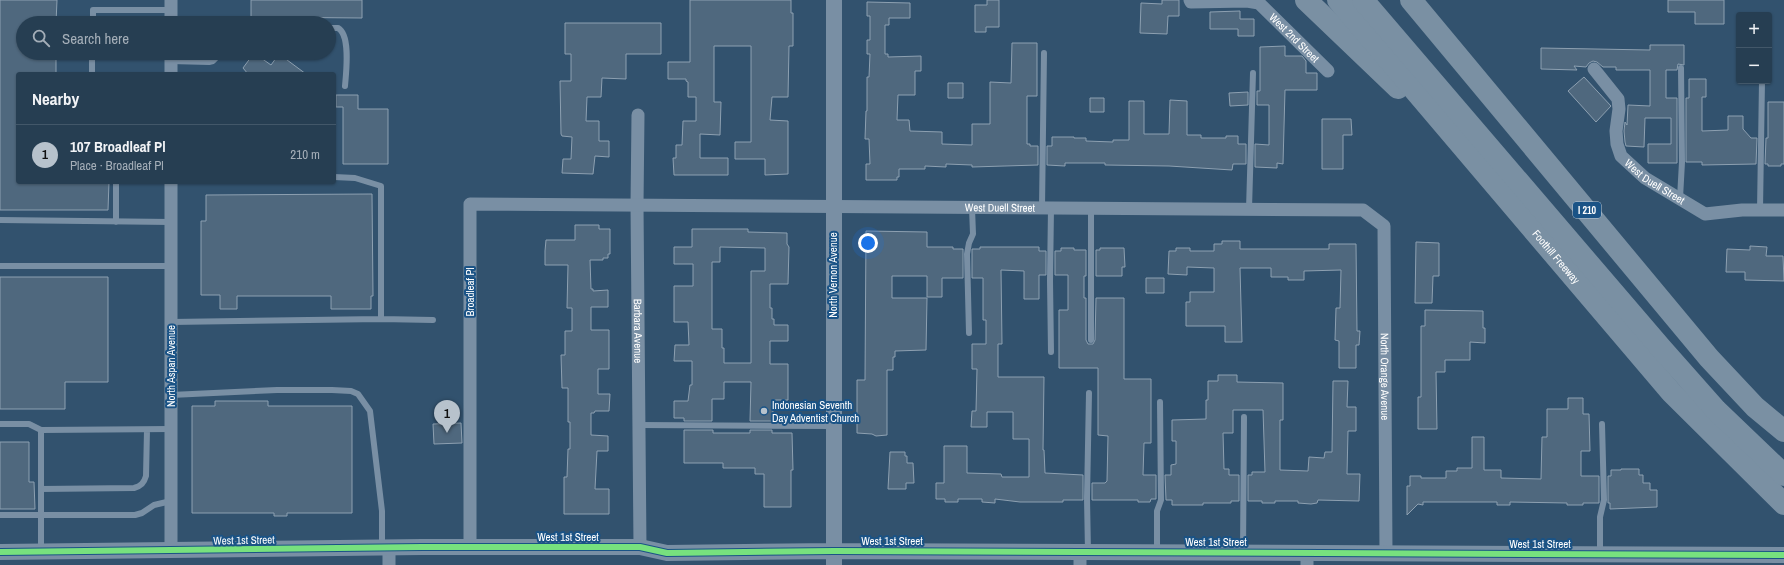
<!DOCTYPE html>
<meta charset="utf-8">
<style>
body{margin:0;font-family:"Archivo Narrow",sans-serif;background:#32495c;color:#f1f3f6}
.controls{position:absolute;right:12px;top:12px;display:grid;overflow:hidden;border-radius:4px;box-shadow:0 1px 3px #0004}
.controls button{width:36px;height:36px;display:grid;place-items:center;padding:0;border:0;border-bottom:1px solid #425769;background:#263e52;color:#f1f3f6;font:20px sans-serif}
.you{position:absolute;left:868px;top:243px;width:14px;height:14px;margin:-10px;border:3px solid #fff;border-radius:50%;background:#1a73e8;box-shadow:0 0 0 6px #1a73e833}
.badge{display:grid;place-items:center;width:26px;height:26px;border-radius:50%;background:#b7c2cc;color:#111;font-size:13px;font-weight:700}
.pin{position:absolute;translate:-50% -33px;filter:drop-shadow(0 1px 2px #0008)}
.pin::after{content:'';position:absolute;top:21px;width:14px;height:12px;background:inherit;clip-path:polygon(0 0,100% 0,50% 100%)}
.list{margin:0;padding:0;list-style:none}
h2{display:flex;justify-content:space-between;align-items:center;height:52px;margin:0;padding:0 16px;font-size:17px}
h2 small{font-size:13px;font-weight:400;color:#a4aeb8}
.list li{display:grid;grid-template-columns:26px 1fr auto;gap:12px;align-items:center;box-sizing:border-box;height:60px;padding:0 16px;border-top:1px solid #425769}
.list b{display:block;font-size:15px;white-space:nowrap}
.list p{margin:0;font-size:13px;white-space:nowrap;color:#a4aeb8}
.list em{font-size:13px;font-style:normal;color:#a4aeb8}
.icon{flex:none;width:22px;height:22px;fill:none;stroke:currentColor;stroke-width:2;stroke-linecap:round;stroke-linejoin:round}
.map{position:relative;flex:none;width:1784px;height:565px;overflow:hidden}
.search{position:absolute;background:#263e52;box-shadow:0 1px 3px #0004;left:16px;top:16px;width:320px;height:44px;display:flex;align-items:center;gap:10px;box-sizing:border-box;padding:0 14px;border-radius:22px;color:#a4aeb8;font-size:15px}
.panel{position:absolute;background:#263e52;box-shadow:0 1px 3px #0004;left:16px;top:72px;width:320px;height:112px;border-radius:4px}
.map>svg:first-child{display:block}
.building{fill:#4f687e;stroke:#8da0b1;fill-rule:evenodd}
.lines{fill:none;stroke-linecap:round;stroke-linejoin:round}
.service{stroke:#798fa4;stroke-width:6}
.minor{stroke:#798fa4;stroke-width:13}
.tertiary{stroke:#798fa4;stroke-width:16}
.motorway{stroke:#7a90a3;stroke-width:22}
.cycleway-casing{stroke:#1a5386;stroke-width:8}
.cycleway{stroke:#77e17e;stroke-width:6}
.poi-dot{fill:#b7c2cc;stroke:#1a5386;stroke-width:1.5}
.labels{text-anchor:middle;dominant-baseline:central;stroke-width:4;stroke-linejoin:round;paint-order:stroke}
.shield{fill:#1a5386;stroke:#bacbdb;stroke-width:1}
.shield-label{font-size:10px;font-weight:bold;fill:#fff}
.street-label{font-size:11px;fill:#fff;stroke:#1a5386}
.poi-label{font-size:11px;fill:#fff;stroke:#1a5386;text-anchor:start}
</style>
<div class="map">
<svg width="1784" height="565" viewBox="0 0 1784 565">
<rect width="100%" height="100%" fill="#32526e"/>
<path class="building" d="M0,0h57l-1,23h-33v30h33v21h-38v108h91l-1,28h-108z
M251,0h111v18l-111,-1z
M690,0h101v13h2v33h-4l-1,51h-16l-2,23 18,1v53l-23,1v-16h-30v-17h16v-96h-37v56h7l-1,33 -20,-1v24h28v17h-54l-1,-17h3v-13h6l1,-24h13v-24h-8v-15l-2,-1v-2h-18v-17h22z
M987,0h12v27h-13v5h-11v-27h12z
M1162,0h17v16h-11l-1,18 -27,-1 1,-30 21,1z
M1668,0h56v24h-29v-12h-27z
M867,2l43,1v15h-21v7h-4v29h3v3l33,-1v15h-6v24h-17l-1,25h12l1,11 32,1v12l30,1v-21h18v-42l21,1 1,-40h25v53h-10v48h3v2h8v19l-66,2v-2l-26,-1v3l-21,-1v3h-26v8h-2v3h-31v-16h4l-1,-25h-4l1,-28h1v-34h2l1,-23h-3v-14h3v-24h-3z
M1240,11v8h14v17h-16v-7h-28v-17z
M565,23h96v31h-35v25l-24,-1 -1,19h-14l-1,24h13v20h10v16l-14,-1 -2,18 -31,-1 1,-14h8l1,-22 -10,-1 -1,-2 -1,-53h11v-27h-6z
M1650,45h34v20l-6,-1 -1,6h-11v28h11v65h-29v-19h23v-26h-26l-1,29 -18,-1 -1,-4 -1,-11 1,-9 2,3 1,-20 22,1v-36h-34v-3h-13l-6,-5 -4,-1 -4,2 -3,4 -12,-1 3,4 -36,-1v-21l109,2z
M1285,46v10h17l4,5v12h11v17h-32l-2,74 -6,-1v5l-22,-1v-23l14,1v-40h-12v-14h3v-44z
M254,53l17,12 8,-11 27,20h-58l-5,-6z
M1584,77l27,29 -15,16 -28,-31z
M1689,79h17v18h-4v34l26,-1v-14h15v13l8,9h6l-1,26 -54,1v-3h-16v-64h3z
M948,83h15v15h-15z
M1248,92v13l-18,1 -1,-13z
M336,95h22v14h30v55h-45v-57h-7z
M1090,98h14v14h-14z
M1170,100l17,1v34h14v3h25v-2h12v8h8v20h-13l-1,6 -63,-4 -64,-1v-2h-40v3l-18,-1v-19h5v-9h22v1h12v3l27,1v-2h16v-39h15v33h25z
M1768,102h16v62h-3v2h-13v-2h-3l1,-26h2z
M1322,119h29l1,16h-9v34h-21z
M372,194l1,102h-2v13h-40v-13h-94v13h-17v-14h-19v-74h5v-26z
M575,225h24v4h11v25h-2v4h-5v2h-13l1,29h2v2l15,-1v17h-17v23h18v39h-11v25h12l-1,17h-14l-1,2h-3v22l17,1v15h-11l-2,38h14v25h-45v-37h3l1,-28h2v-27h-2v-34h-6l-1,-33h4v-24h7v-23h-5l1,-43h-23v-14l1,-11h29z
M692,229h56v3l39,1v11l2,3 -1,37h-18v24h2v11h2v6h14v16h-18v23h18v36h-14l-2,21h-22l1,-39h-27v17h-12v22h-28v-3h-10v-17h14l2,-16h2v-24h-18l1,-16h14l-1,-23h-14v-36h19v-22h-19v-17h18zM720,247l45,1v23h-14v92h-27v-15h-2v-19h-10v-67h8z
M866,231l61,1v15h26v2h10v29h-21v19h-15v-21h-35v22h35l-1,52 -31,1v6h-2v13h-6v65l-11,1 -4,-2 -15,-1v-53h8z
M1222,241h18v8h89v-5h27l1,87h3l-1,14h-3v23h-17v-27l-4,-1 1,-32h4l1,-38 -37,1v9h-16v-3h-17v-9h-31l2,74h-17v-16h-39v-24h4v-10h24v-24l-27,-1v8l-19,-1 1,-23h7v-3h14v3h24v-7h8z
M1416,242l23,1v33h-6l-1,27h-17z
M1750,246l17,1 -1,9h17l1,25 -39,-1v-8h-19l1,-23 23,1z
M980,247h59v4h7v24h-7v24h-15v-28l-23,-1 1,74h-4v33h46l-1,73h1l1,23 38,2v25h-20v2h-43l-25,-3v4l-13,-1v-3h-24v3h-13v-3h-9v-16h8v-37h23v27l34,1 1,3h27v-38h-16v-27h-26v15h-16l1,-16h4l1,-42h-5v-25h14v-24h-3v-42h-11v-29h8z
M1061,248h13v2h12v26h-2v22h2v42l2,4h5l2,-4 1,-42h28v81h27v64h-7l-1,32h13v24h-5l-1,3h-12v-2h-46v-17h13l2,-2 1,-45 -10,-1v-67h-39v-58h9v-35h-13v-24h6z
M1100,248h24l1,19h-3v9h-26v-26h4z
M0,277h108v105h-43v27h-65z
M1146,278h18v15h-18z
M1425,310l58,1v17h2v15l-15,-1v18h-25v12h-9l1,57h-19v-32h3v-71h4z
M1218,375h19v7l46,1v37h-3v50l28,1 1,-14 15,1 1,-6h7l1,-71h15l-1,26h9v24h-8l-1,43h13l-1,27 -41,-1 -1,3 -6,1 -13,-1v-2h-23v2h-13v-2h-14v-26h4v-3h13l-2,-62h-30v23h-10l1,36h5v6h10v26h-8v2h-28v2h-31v-5h-6l-1,-25h6v-10l5,-1v-23h-4v-21l34,-1v-19h2v-19h10z
M1568,398h15v16h6l1,37h-9v25h18v27h-16v2h-16v-2l-57,-1v3h-13v-3h-74v3l-5,-1 -11,11v-29h3v-10h11v2h25v-7h11v-3h15v-31h12v33h17v8l40,1 1,-42h5v-28h21z
M215,401h53v5h84v107h-65v3h-13v-3h-82v-107h23z
M461,423l1,20 -28,1 -1,-20z
M684,430h29v3h37v-3h22v3h20l1,37h-2v37h-27v-33h-9v-6h-32v-5h-39z
M0,442h29v40h5l1,27h-35z
M890,452h15v4h2v7h6l1,20h-8v6h-18z
M1621,469h18v6h4v8h7v7h7v17l-47,2v-6h-2v-27h3v-6h10z"/>
<g class="lines">
<path class="service" d="M93,23v-13h78
M329,28h9c13,7 8,45 7,58
M171,61l38,1 4,-1 8,-8
M92,74v-21
M334,177l21,1 26,8v133
M1680,198l2,-36 -1,-94
M1042,208l2,-155
M1091,208v132
M1249,209l4,-136
M1760,210l2,-129
M0,220l171,2
M116,222v-40
M0,266h171
M171,322l210,-3 52,1
M969,333l-2,-79 2,-11 4,-9 -1,-26
M1051,352l-1,-71 1,-73
M171,395l106,-5h55l19,1 7,3 12,17 12,100v35
M0,424h29l12,6
M639,425l194,1
M41,489l93,-1c7,-2 10,-5 12,-12l1,-46
M0,515h135l7,-2 12,-8 17,-4
M41,550v-120l130,-1
M1088,552l-1,-54 2,-105
M1157,552v-41l4,-11 -1,-98
M1243,552l1,-135
M1600,554v-37l4,-17 -2,-76"/>
<g class="minor">
<path d="M171,0v23"/>
<path id="s1" d="M1190,0l1,2 56,-1 12,2 69,68"/>
<path d="M171,53v21"/>
<path id="s2" d="M1594,69l24,30 1,10 -3,22 1,13 4,12 24,22 60,36 37,-4h42"/>
<path id="s3" d="M638,115l-1,90 3,342"/>
<path d="M171,182v369"/>
<path id="s4" d="M470,547v-343l893,6 21,16 2,327"/>
<path d="M389,548v17"/>
<path d="M1080,565v-13"/>
<path d="M1307,565v-12"/>
</g>
<path class="tertiary" d="M0,552l422,-5h218l27,6 167,-2 950,4
M834,565v-565"/>
<g class="motorway">
<path d="M1306,0l92,88"/>
<path id="s5" d="M1338,0l333,392 113,112"/>
<path d="M1363,0l298,348 55,62 68,65"/>
<path d="M1411,0l298,358 46,49 29,24"/>
</g>
<defs>
<path id="cycleway" d="M0,552l422,-5h218l27,6 167,-2 950,4"/>
</defs>
<use href="#cycleway" class="cycleway-casing"/>
<use href="#cycleway" class="cycleway"/>
</g>
<circle class="poi-dot" cx="764" cy="411" r="4"/>
<g class="labels">
<rect class="shield" x="1573" y="202" width="28" height="16" rx="3"/>
<g class="shield-label">
<text x="1587" y="210">I 210</text>
</g>
<g class="street-label">
<text stroke="none"><textPath href="#s1" startOffset="120">West 2nd Street</textPath></text>
<text stroke="none"><textPath href="#s2" startOffset="139">West Duell Street</textPath></text>
<text stroke="none"><textPath href="#s4" startOffset="873">West Duell Street</textPath></text>
<text stroke="none"><textPath href="#s5" startOffset="337">Foothill Freeway</textPath></text>
<text transform="translate(833 275) rotate(-90)">North Vernon Avenue</text>
<text transform="translate(470 292) rotate(-90)">Broadleaf Pl</text>
<text stroke="none"><textPath href="#s3" startOffset="216">Barbara Avenue</textPath></text>
<text transform="translate(171 366) rotate(-90)">North Aspan Avenue</text>
<text stroke="none"><textPath href="#s4" startOffset="1413">North Orange Avenue</textPath></text>
<text x="568" y="537">West 1st Street</text>
<text transform="translate(244 540) rotate(-1)">West 1st Street</text>
<text x="892" y="541">West 1st Street</text>
<text x="1216" y="542">West 1st Street</text>
<text x="1540" y="544">West 1st Street</text>
</g>
<g class="poi-label">
<text x="772" y="405">Indonesian Seventh<tspan x="772" dy="13">Day Adventist Church</tspan></text>
</g>
</g>
</svg>
<div class="controls">
<button>+</button>
<button>−</button>
</div>
<div class="you"></div>
<div class="pin badge" style="left:447px;top:433px">1</div>
<div class="search"><svg class="icon" aria-label="search" viewBox="0 0 24 24"><circle cx="10" cy="10" r="6"/><path d="M15 15l6 6"/></svg>Search here</div>
<section class="panel">
<h2>Nearby<small></small></h2>
<ul class="list">
<li><span class="badge">1</span><div><b>107 Broadleaf Pl</b><p>Place · Broadleaf Pl</p></div><em>210 m</em></li>
</ul>
</section>
</div>
